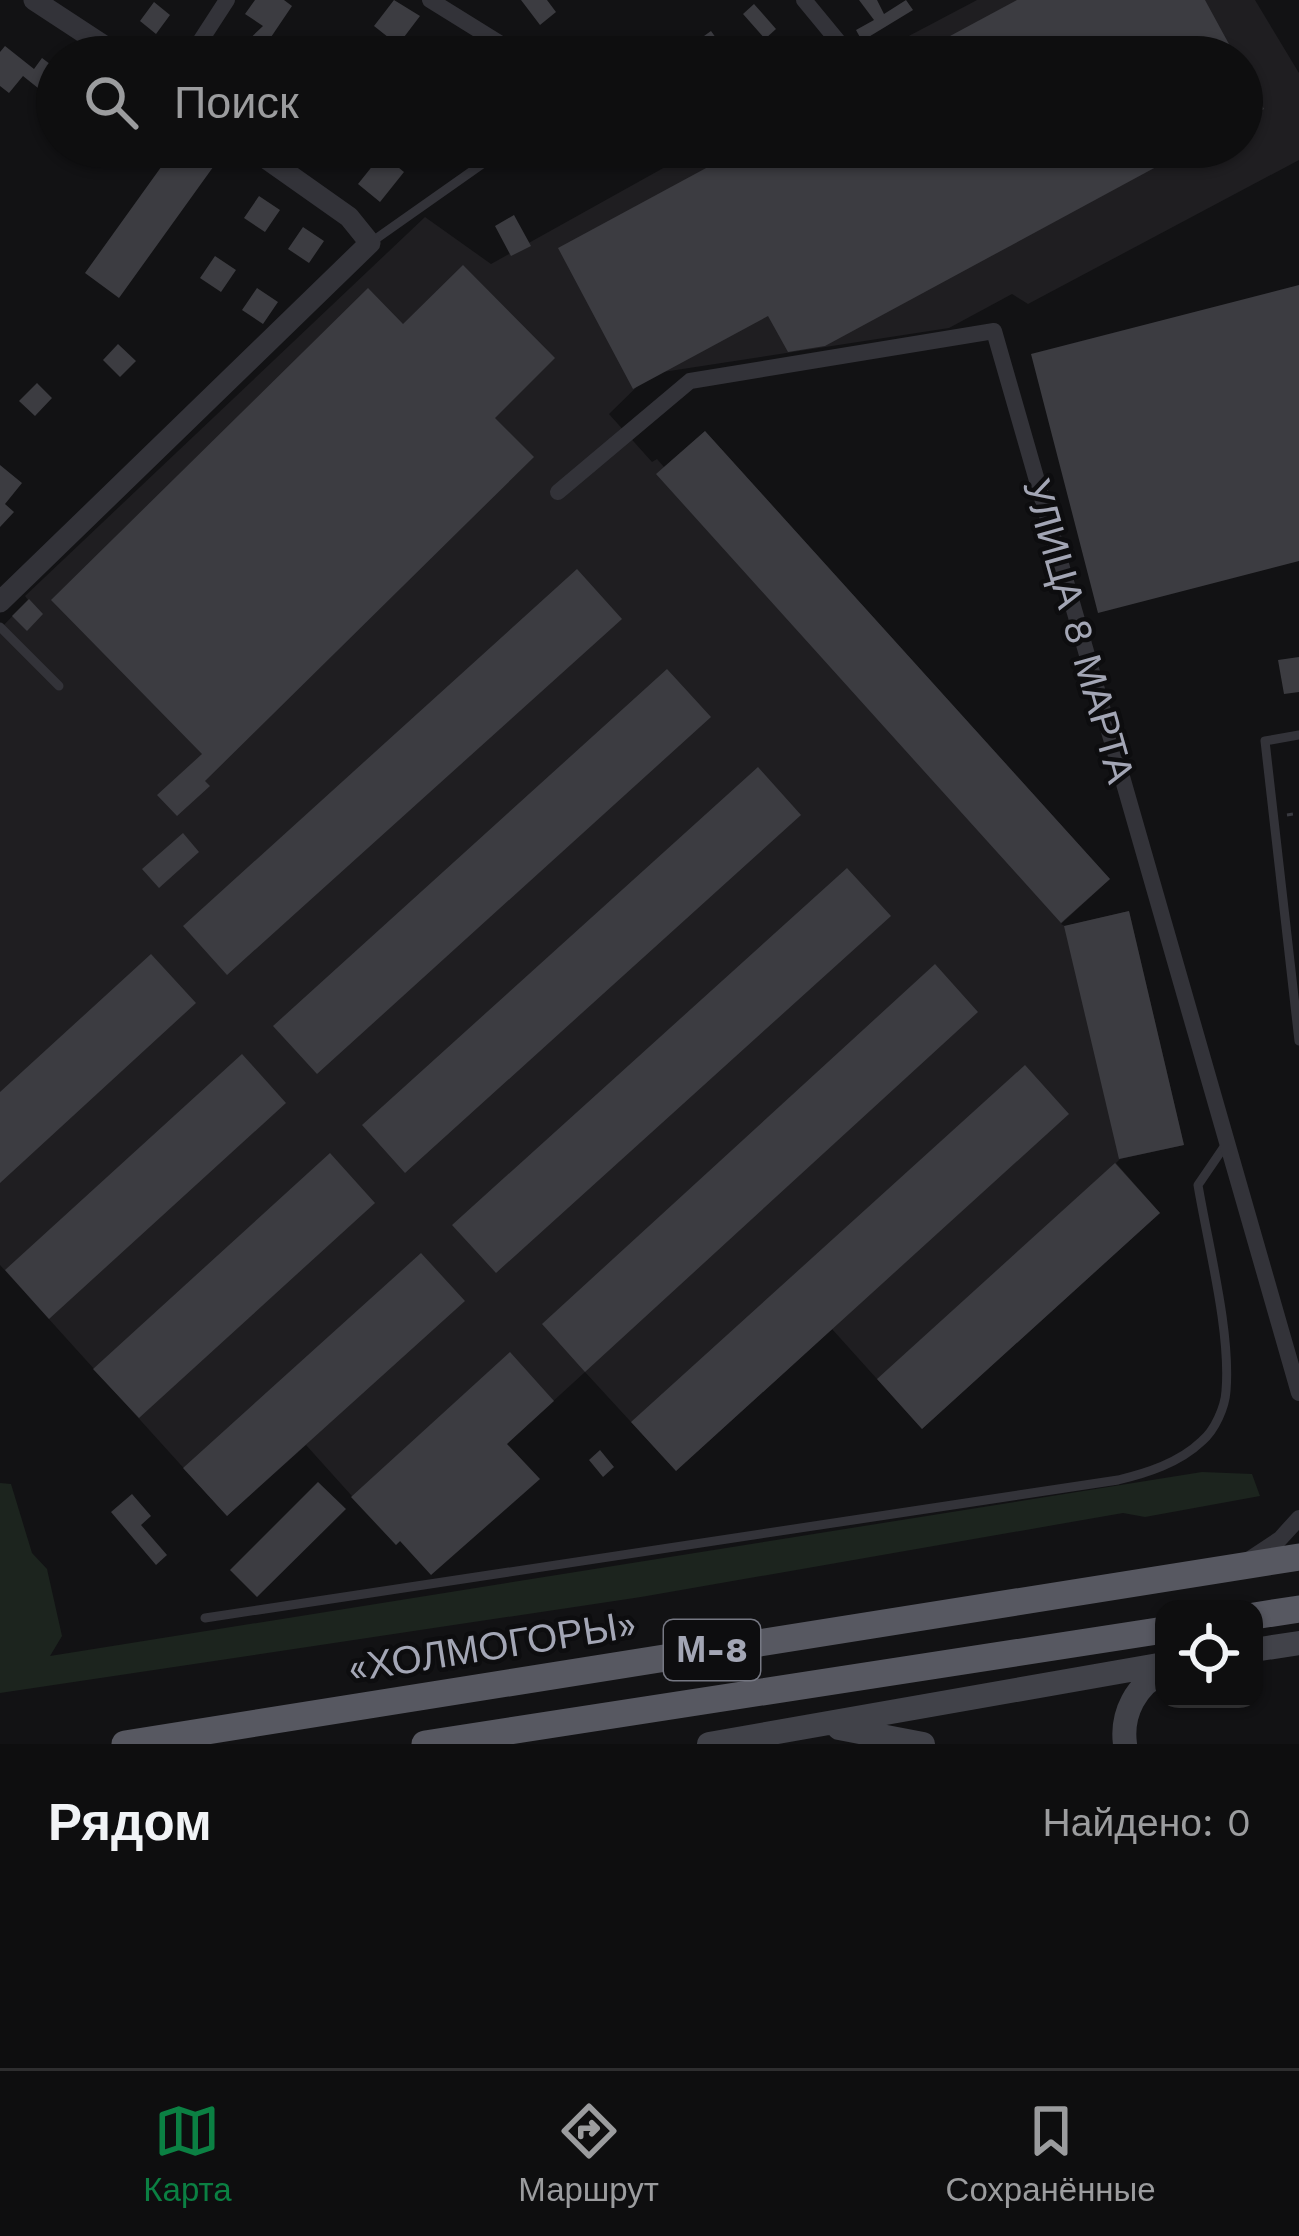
<!DOCTYPE html>
<html lang="ru">
<meta charset="utf-8">
<style>
body{margin:0;font-family:"Work Sans",sans-serif;background:#171718;color:#f1f3f6}
.controls{position:absolute;right:36px;bottom:36px;display:grid;overflow:hidden;border-radius:24px;box-shadow:0 3px 9px #0004}
.controls button{width:108px;height:108px;display:grid;place-items:center;padding:0;border:0;border-bottom:3px solid #2e2e2f;background:#0e0e0f;color:#f1f3f6;font:60px sans-serif}
.list{margin:0;padding:0;list-style:none}
h2{display:flex;justify-content:space-between;align-items:center;height:156px;margin:0;padding:0 48px;font-size:51px}
h2 small{font-size:39px;font-weight:400;color:#9b9c9e}
.icon{flex:none;width:66px;height:66px;fill:none;stroke:currentColor;stroke-width:2;stroke-linecap:round;stroke-linejoin:round}
.map{position:relative;flex:none;width:1299px;height:1744px;overflow:hidden}
.search{position:absolute;background:#0e0e0f;box-shadow:0 3px 9px #0004;left:36px;right:36px;top:36px;height:132px;display:flex;align-items:center;gap:30px;box-sizing:border-box;padding:0 42px;border-radius:66px;color:#9b9c9e;font-size:45px}
.sheet{height:324px;background:#0e0e0f}
nav{display:flex;justify-content:space-around;align-items:center;box-sizing:border-box;height:168px;border-top:3px solid #2e2e2f;background:#0e0e0f;font-size:33px;color:#9b9c9e}
nav a{display:grid;justify-items:center;gap:6px}
nav .on{color:#0b8043}
.map>svg:first-child{display:block}
.built{fill:#1f1e21}
.green{fill:#1c241e}
.building{fill:#3c3c41}
.lines{fill:none;stroke-linecap:round;stroke-linejoin:round}
.path{stroke:#393a40;stroke-width:3;stroke-dasharray:6 9;stroke-linecap:butt}
.service{stroke:#333339;stroke-width:9}
.minor{stroke:#333339;stroke-width:16}
.tertiary{stroke:#333339;stroke-width:21}
.secondary{stroke:#414249;stroke-width:24}
.trunk{stroke:#575861;stroke-width:27}
.labels{text-anchor:middle;dominant-baseline:central;stroke-width:9;stroke-linejoin:round;paint-order:stroke}
.shield{fill:#0d0d0f;stroke:#767883;stroke-width:3}
.shield-label{font-size:36px;font-weight:bold;fill:#a3a6b5}
.street-label{font-size:39px;fill:#a3a6b5;stroke:#0d0d0f}
</style>
<div class="map">
<svg width="1299" height="1744" viewBox="0 0 1299 1744">
<rect width="100%" height="100%" fill="#121214"/>
<path class="built" d="M977,0h278l44,73v87l-271,144 -16,-10 -63,34 -299,46 -41,40 43,48 5,-3 7,8 41,-36 405,448 -49,45 4,2 64,-15 55,234 -64,14 -4,4 44,50 -238,216 -90,-100 -156,142 -91,-99 -189,173 -90,-100 -79,71 -227,-251v-636l28,-29 -3,-4 400,-379 66,47 210,-117h541v-90h-373z"/>
<path class="green" d="M1202,1472l50,2 8,22 -115,21 -22,-4 -482,84 -641,96v-210l11,1 21,69 15,16 15,67 -12,20z"/>
<path class="building" d="M255,0h29l8,6 -27,40 3,4 -8,7h-11l-9,-9 23,-22 -18,-12z
M394,0l26,16 -22,29 -24,-19z
M521,0h26l9,12 -16,13z
M859,0h18l7,14 22,-14 7,10 -51,31 -6,-11 18,-10z
M1017,0h188l31,57h-325z
M154,2l16,13 -14,19 -16,-13z
M754,4l22,25 -11,10 -22,-25z
M711,31l13,18 -11,8h-14l-9,-11z
M446,36l29,21h-44z
M595,36l14,7 -6,14h-18z
M5,46l29,23 8,-11 12,9 -16,21 -15,-12 -14,17 -9,-7v-34z
M1242,68l22,41 -22,11z
M157,147h36l23,16 -97,135 -34,-25 84,-117z
M745,147h448l-368,199 -37,6 -20,-36 -135,73 -75,-141z
M382,154l22,18 -24,30 -22,-18z
M259,196l21,14 -15,22 -21,-14z
M514,215l17,31 -20,10 -16,-30z
M303,227l21,14 -15,22 -21,-14z
M215,256l21,14 -15,22 -21,-14z
M463,265l92,93 -60,60 39,39 -329,324 5,5 -33,30 -20,-21 45,-41 -151,-154 317,-312 35,36z
M1299,285v276l-201,52 -67,-259z
M257,288l21,14 -15,22 -21,-14z
M118,344l18,17 -16,16 -17,-17z
M37,383l15,15 -17,18 -16,-15z
M705,431l405,448 -49,44 -405,-449z
M0,465l22,18 -17,21 9,8 -14,15z
M577,569l45,50 -395,356 -44,-49z
M29,599l14,15 -16,17 -15,-15z
M1299,657v35l-15,2 -6,-34z
M667,669l44,48 -394,357 -44,-48z
M758,767l43,48 -396,358 -43,-48z
M183,833l16,19 -40,36 -17,-19z
M847,868l44,48 -395,357 -44,-48z
M1129,911l55,234 -65,14 -55,-233z
M151,954l45,49 -196,180v-91z
M935,964l43,48 -393,360 -43,-48z
M242,1054l44,49 -237,216 -44,-49z
M1025,1065l44,49 -393,357 -45,-49z
M330,1153l45,50 -236,215 -46,-49z
M1115,1163l45,50 -238,216 -45,-50z
M421,1253l44,48 -238,215 -44,-48z
M510,1352l44,49 -47,43 33,35 -109,96 -31,-34 -4,4 -45,-48z
M600,1450l14,17 -11,10 -14,-17z
M318,1482l28,27 -89,88 -27,-27z
M132,1494l19,22 -10,9 26,30 -11,10 -45,-53z"/>
<g class="lines">
<path class="path" d="M1287,815l12,-2"/>
<path class="service" d="M370,243l115,-81
M0,627l59,59
M1299,735l-34,6 34,300
M205,1618l913,-138c29,-7 61,-17 84,-39 13,-11 23,-34 24,-50 5,-59 -18,-146 -28,-206l28,-41"/>
<path class="minor" d="M430,0l92,57
M804,0l38,46
M190,57l37,-57
M558,492l132,-111 304,-50 305,1062
M1250,1559l30,-20 19,-21"/>
<path class="tertiary" d="M34,0l87,57
M0,602l370,-359 -21,-26 -99,-70"/>
<path class="secondary" d="M1254,1650l45,-7
M839,1728l84,16
M709,1744l455,-80
M1125,1744c-4,-30 11,-60 39,-72"/>
<path class="trunk" d="M1254,1616l45,-7
M125,1744l1174,-187
M425,1744l739,-114"/>
</g>
<g class="labels">
<rect class="shield" x="664" y="1620" width="96" height="60" rx="9"/>
<g class="shield-label">
<text x="712" y="1650">М-8</text>
</g>
<g class="street-label">
<text transform="translate(1079 631) rotate(74)">УЛИЦА 8 МАРТА</text>
<text transform="translate(492 1646) rotate(-9)">«ХОЛМОГОРЫ»</text>
</g>
</g>
</svg>
<div class="controls">
<button><svg class="icon" aria-label="locate" viewBox="0 0 24 24"><circle cx="12" cy="12" r="6"/><path d="M12 2v4M12 18v4M2 12h4M18 12h4"/></svg></button>
</div>
<div class="search"><svg class="icon" aria-label="search" viewBox="0 0 24 24"><circle cx="10" cy="10" r="6"/><path d="M15 15l6 6"/></svg>Поиск</div>
</div>
<section class="sheet">
<h2>Рядом<small>Найдено: 0</small></h2>
<ul class="list">
</ul>
</section>
<nav>
<a class="on"><svg class="icon" aria-label="map" viewBox="0 0 24 24"><path d="M3 6l6-2 6 2 6-2v14l-6 2-6-2-6 2zM9 4v14M15 6v14"/></svg>Карта</a>
<a><svg class="icon" aria-label="directions" viewBox="0 0 24 24"><path d="M12 3l9 9-9 9-9-9zM9 14v-3h6M13 9l2 2-2 2"/></svg>Маршрут</a>
<a><svg class="icon" aria-label="saved" viewBox="0 0 24 24"><path d="M7 4h10v16l-5-4-5 4z"/></svg>Сохранённые</a>
</nav>
